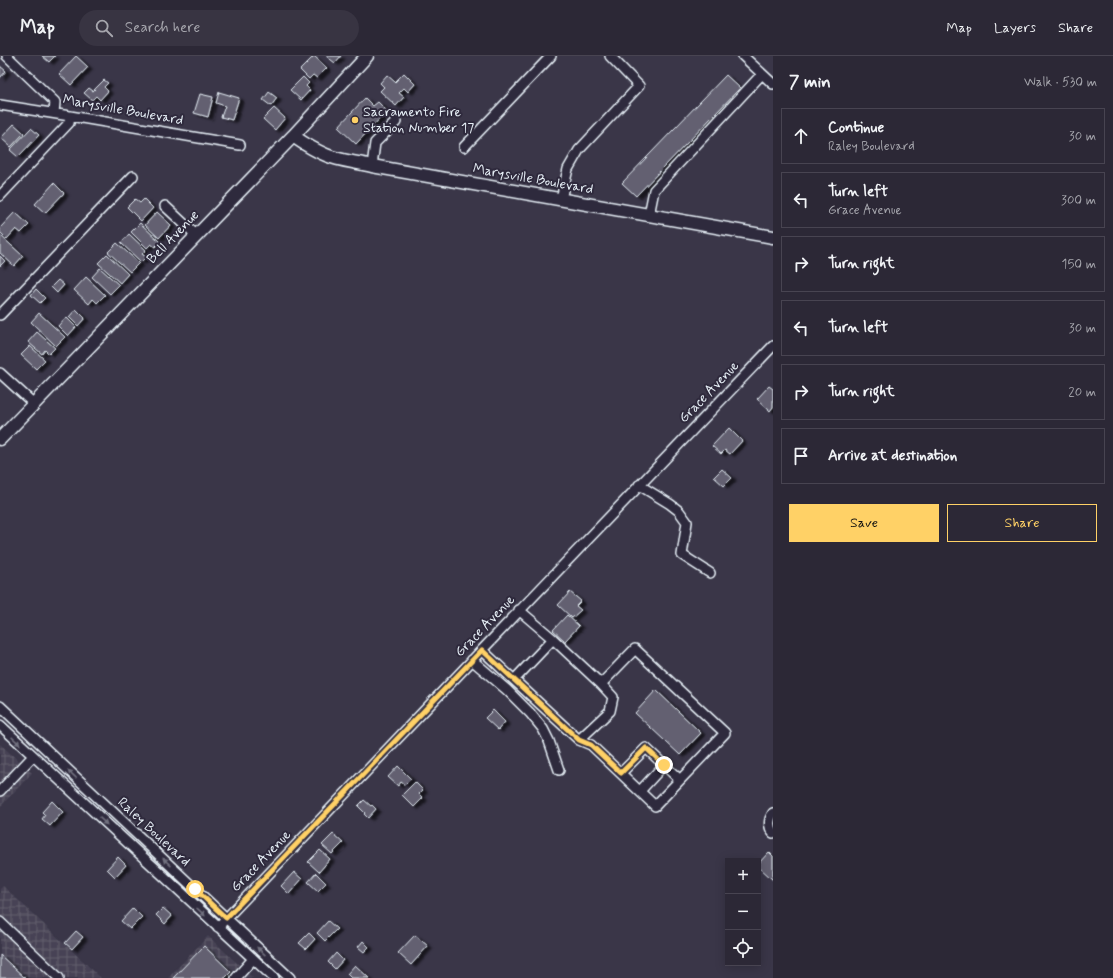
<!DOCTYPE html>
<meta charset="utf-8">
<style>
body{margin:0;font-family:Mynerve,sans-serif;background:#383442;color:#f1f3f6}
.controls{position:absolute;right:12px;bottom:12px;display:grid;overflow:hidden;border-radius:0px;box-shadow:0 2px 10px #0003}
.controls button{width:36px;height:36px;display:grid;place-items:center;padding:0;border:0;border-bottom:1px solid #484451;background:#2c2836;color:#f1f3f6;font:20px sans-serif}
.stop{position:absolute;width:12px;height:12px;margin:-9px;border:3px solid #ffd166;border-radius:50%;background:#fff}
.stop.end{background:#ffd166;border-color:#fff;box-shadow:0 1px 4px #0008}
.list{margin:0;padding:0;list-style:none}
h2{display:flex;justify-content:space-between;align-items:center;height:52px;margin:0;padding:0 16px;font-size:17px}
h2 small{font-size:13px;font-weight:400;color:#a6a6ad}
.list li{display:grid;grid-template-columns:26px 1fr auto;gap:12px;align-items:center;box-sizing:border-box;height:56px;margin:0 8px 8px;padding:0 8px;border:1px solid #484451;border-radius:0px}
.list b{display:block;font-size:15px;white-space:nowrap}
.list p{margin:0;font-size:13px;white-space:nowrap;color:#a6a6ad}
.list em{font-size:13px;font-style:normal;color:#a6a6ad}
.actions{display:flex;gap:8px;padding:12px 16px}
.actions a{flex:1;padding:9px 0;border:1px solid #ffd166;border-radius:0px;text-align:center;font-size:14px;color:#ffd166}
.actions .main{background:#ffd166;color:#111}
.icon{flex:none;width:22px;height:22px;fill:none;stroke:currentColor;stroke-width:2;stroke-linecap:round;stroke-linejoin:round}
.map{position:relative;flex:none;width:773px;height:922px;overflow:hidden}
header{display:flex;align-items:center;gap:24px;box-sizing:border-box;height:56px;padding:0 20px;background:#2c2836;border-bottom:1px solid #484451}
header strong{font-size:19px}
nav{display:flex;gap:22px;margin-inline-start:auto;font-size:14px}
.search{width:280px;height:36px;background:#383442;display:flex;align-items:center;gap:10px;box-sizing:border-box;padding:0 14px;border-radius:22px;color:#a6a6ad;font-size:15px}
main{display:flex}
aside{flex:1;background:#2c2836}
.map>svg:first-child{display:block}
.industrial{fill:url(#industrial-grid)}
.building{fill:#636171;stroke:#e8f1f8;filter:url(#shadow)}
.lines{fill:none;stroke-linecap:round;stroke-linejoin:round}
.minor-casing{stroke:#e8f1f8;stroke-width:12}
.major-casing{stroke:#e8f1f8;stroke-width:15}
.minor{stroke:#2f2a3d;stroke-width:9}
.major{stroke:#2f2a3d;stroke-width:12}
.oneway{fill:#70707e}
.route{stroke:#ffd166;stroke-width:5}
.poi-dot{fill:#ffd166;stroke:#2f2a3d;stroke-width:1.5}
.labels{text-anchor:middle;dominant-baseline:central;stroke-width:4;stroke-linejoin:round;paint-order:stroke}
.street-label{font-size:14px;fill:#e8f1f8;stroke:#2f2a3d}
.poi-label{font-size:14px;fill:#e8f1f8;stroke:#2f2a3d;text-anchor:start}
</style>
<header>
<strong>Map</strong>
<div class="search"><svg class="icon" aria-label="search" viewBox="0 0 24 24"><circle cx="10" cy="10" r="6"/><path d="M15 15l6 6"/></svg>Search here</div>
<nav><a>Map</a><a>Layers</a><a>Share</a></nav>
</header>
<main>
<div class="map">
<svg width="773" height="922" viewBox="0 0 773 922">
<defs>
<pattern id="industrial-grid" width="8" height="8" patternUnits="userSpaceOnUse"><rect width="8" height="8" fill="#464354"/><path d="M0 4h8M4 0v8" fill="none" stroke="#615f6d"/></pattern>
<filter id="shadow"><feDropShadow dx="4.5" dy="2.5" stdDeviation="1" flood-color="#0009"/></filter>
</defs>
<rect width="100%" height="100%" fill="#3a3648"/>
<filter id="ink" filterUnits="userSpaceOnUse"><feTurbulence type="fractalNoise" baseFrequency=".025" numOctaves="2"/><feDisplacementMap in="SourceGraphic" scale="8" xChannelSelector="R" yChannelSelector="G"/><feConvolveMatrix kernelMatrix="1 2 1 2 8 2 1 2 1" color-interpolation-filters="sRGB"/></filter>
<g filter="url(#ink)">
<path class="industrial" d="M0,688l32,29 -32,34z
M3,830l98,92h-101v-89z
M208,880l45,42h-85z"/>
<path class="building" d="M42,0h13l-6,6z
M76,0l12,11 -17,18 -12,-11z
M314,0l13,12 -10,10 -4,-3 -4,4 -9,-9z
M326,0h15l-6,7z
M0,10l6,5 -6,7z
M404,17l11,11 -7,8 -4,-4 -5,5 5,4 -8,9 -16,-15 4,-4 -4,-4 7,-8 8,7z
M726,19l14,13 -104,108 -14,-13z
M303,21l6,6 -3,3 4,4 -9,10 -11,-10z
M104,24l4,3 -4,4 4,4 -8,9 -4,-4 -4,4 -8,-7 5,-5 4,3z
M219,36l20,6 -7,22 -11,-3 4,-11 -9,-3z
M269,36l8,6 -6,8 -8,-6z
M200,38l13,3 -5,20 -14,-4z
M365,42l8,8 5,-4 9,9 -31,33 -18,-17z
M274,52l11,10 -10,12 -12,-11z
M14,68l10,9 -13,14 -10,-9z
M31,72l8,7 -21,22 -8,-7z
M54,127l10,10 -19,20 -10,-9z
M135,143l5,4 4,-4 9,9 -12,13 -14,-14z
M15,156l14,13 -8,8 -5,-4 -9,10 -7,-7v-4z
M157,156l14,13 -12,13 -14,-13z
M140,167l20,19 -5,5 -4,-3 -4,4 -16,-16z
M129,178l17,16 -4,4 4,3 -5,5 -20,-19z
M0,179l23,21 -9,10 -14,-13z
M117,187l22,20 -9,9 -22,-20z
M107,198l21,20 -8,9 -22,-20z
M0,200l5,5 -5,5z
M100,212l19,17 -9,9 -18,-17z
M86,221l19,18 -8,8 -4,-4 -4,5 -15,-14z
M58,224l6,5 -7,8 -6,-6z
M36,233l9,9 -5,5 -9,-8z
M76,253l9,9 -7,8 -9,-9z
M39,257l26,24 -9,9 -25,-24z
M66,261l10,10 -8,9 -10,-10z
M37,276l18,16 -6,6 -4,-4 -3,4 -14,-12z
M30,290l15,14 -9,9 -15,-14z
M769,330l4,3v18l-3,4 -13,-12z
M729,372l13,13 -12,13 -5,-4 -4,4 -9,-8z
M722,413l10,9 -8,8 -10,-9z
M570,536l11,9 -5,5 5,4 -9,8 -14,-13z
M567,559l12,11 -14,15 -12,-11z
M656,634l45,43 -21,22 -45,-42z
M493,654l12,12 -7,8 -13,-12z
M398,710l13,13 -6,6 -4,-3 -3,4 -10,-9z
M415,726l8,8 -4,4 4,4 -9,9 -12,-12z
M364,744l7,6 1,-1 4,4 -8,9 -4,-4 1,-1 -7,-7z
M52,745l11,11 -13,14 -8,-7 3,-4 -3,-3z
M333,778l10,9 -11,11 -10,-9z
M320,794l10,9 -11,13 -11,-10z
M769,796l4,4v24l-15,-14v-2z
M118,801l8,8 -11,12 -8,-8z
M294,816l8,7 -13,15 -8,-8z
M316,817l10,10 -8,8 -10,-9z
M133,852l9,9 -12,12 -9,-8z
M163,852l9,8 -7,8 -9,-9z
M328,865l9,8 -12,12 -8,-8z
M76,875l7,6 -11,12 -7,-6z
M309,877l6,6 -9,10 -7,-6z
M415,879l13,11 -17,19 -13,-12z
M363,885l6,6 -5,5 -6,-5z
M204,890l27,26 -6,6h-52z
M336,897l7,7 -8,9 -7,-7z
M0,899l25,23h-25z
M355,909l14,13h-18l-4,-4z"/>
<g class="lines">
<defs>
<path id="minor" d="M7,0l48,46 -1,11
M743,0l30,28
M0,49l70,11 170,29
M464,91l87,-91
M372,110l3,-23 21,-21
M0,140l69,-73 1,-7
M561,143l7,-30 11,-19 60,-64 -29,-30
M165,150l31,29
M649,159l5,-25 108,-116
M0,259l133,-139
M0,317l34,31
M639,429l31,19 9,7 8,11 -5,33 28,18
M482,594l32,30 39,-41 -34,-29
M472,604l35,30 23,23 13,16 6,12 10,29
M514,624l65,60 12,5 64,61 70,-73 -90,-84 -34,35 -48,-45
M0,650l290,272
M0,669l274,253
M579,684l31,-29 3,-14 -12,-13
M621,717l25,-25 34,32
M0,735l33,-35
M640,735l24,-26
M773,757c-4,6 -5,13 0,20
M0,866l59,56
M218,871l264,-277 291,-304
M236,922l17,-19"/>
<path id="major" d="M293,80c10,7 21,14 33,19 14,6 31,7 46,11l401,71
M0,383l293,-303 74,-80"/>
</defs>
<use href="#minor" class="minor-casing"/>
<use href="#major" class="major-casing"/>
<use href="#minor" class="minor"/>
<use href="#major" class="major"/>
</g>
<defs><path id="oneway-solid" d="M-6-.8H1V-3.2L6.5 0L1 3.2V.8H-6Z"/></defs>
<g class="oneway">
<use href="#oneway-solid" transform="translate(16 685) rotate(43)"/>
<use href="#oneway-solid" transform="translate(72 718) rotate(-137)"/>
<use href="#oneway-solid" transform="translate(103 765) rotate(43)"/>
<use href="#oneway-solid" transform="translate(167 806) rotate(-137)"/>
<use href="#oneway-solid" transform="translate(201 856) rotate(43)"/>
<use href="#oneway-solid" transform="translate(261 895) rotate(-137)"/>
</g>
</g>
<g class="lines" filter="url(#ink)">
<path class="route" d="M195,833l31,29 256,-268 97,90 12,5 30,28 25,-25 18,17"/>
</g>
<circle class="poi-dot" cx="355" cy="64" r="4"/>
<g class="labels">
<g class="street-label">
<text transform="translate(123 54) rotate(10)">Marysville Boulevard</text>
<text transform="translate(533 123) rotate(10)">Marysville Boulevard</text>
<text transform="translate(173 181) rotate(-46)">Bell Avenue</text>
<text transform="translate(709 336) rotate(-46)">Grace Avenue</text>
<text transform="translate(485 570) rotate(-46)">Grace Avenue</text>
<text transform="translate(154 776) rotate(43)">Raley Boulevard</text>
<text transform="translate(261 805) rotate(-46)">Grace Avenue</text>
</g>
<g class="poi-label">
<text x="363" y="56">Sacramento Fire<tspan x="363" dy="16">Station Number 17</tspan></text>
</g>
</g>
</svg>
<div class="controls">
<button>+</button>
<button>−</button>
<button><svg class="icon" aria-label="locate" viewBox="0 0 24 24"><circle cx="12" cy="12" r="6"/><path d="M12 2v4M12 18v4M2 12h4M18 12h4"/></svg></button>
</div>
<div class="stop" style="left:195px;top:833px"></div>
<div class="stop end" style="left:664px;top:709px"></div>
</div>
<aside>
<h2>7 min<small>Walk · 530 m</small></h2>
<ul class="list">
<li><svg class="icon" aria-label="ahead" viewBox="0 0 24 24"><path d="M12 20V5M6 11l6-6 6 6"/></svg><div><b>Continue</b><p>Raley Boulevard</p></div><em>30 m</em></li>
<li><svg class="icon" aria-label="left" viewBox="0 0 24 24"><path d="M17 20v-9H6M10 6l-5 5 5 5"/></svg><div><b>Turn left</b><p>Grace Avenue</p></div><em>300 m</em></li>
<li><svg class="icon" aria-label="right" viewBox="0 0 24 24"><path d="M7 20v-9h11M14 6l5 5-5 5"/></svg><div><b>Turn right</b></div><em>150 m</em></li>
<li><svg class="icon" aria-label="left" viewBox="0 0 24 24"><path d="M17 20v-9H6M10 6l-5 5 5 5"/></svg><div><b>Turn left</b></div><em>30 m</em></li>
<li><svg class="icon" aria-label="right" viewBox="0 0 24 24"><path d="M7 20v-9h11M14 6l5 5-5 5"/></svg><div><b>Turn right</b></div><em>20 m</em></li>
<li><svg class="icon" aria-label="arrive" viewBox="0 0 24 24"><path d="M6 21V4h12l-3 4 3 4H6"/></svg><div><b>Arrive at destination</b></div></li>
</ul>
<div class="actions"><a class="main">Save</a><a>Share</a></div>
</aside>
</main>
